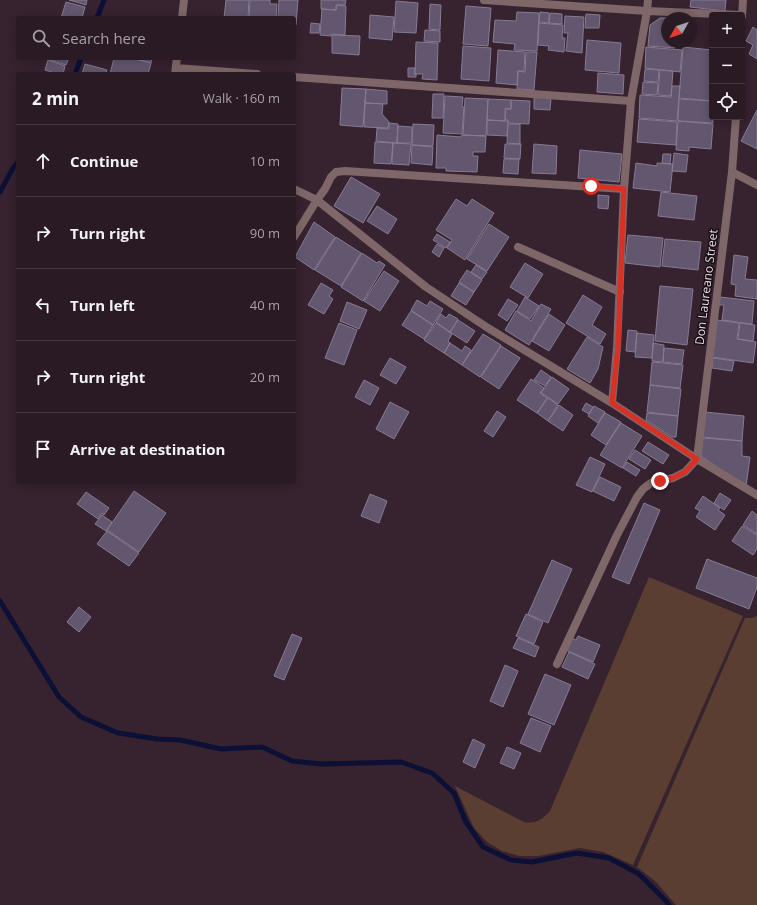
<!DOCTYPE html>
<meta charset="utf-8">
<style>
body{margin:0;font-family:"Open Sans",sans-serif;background:#352731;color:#f1f3f6}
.controls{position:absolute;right:12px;top:12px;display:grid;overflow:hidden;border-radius:4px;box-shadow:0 2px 10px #0003}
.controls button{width:36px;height:36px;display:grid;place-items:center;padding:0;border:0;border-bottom:1px solid #453841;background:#291a24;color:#f1f3f6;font:20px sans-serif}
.compass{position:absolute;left:661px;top:12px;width:36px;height:36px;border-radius:50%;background:#291a24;box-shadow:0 2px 10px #0003;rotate:230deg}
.stop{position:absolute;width:12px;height:12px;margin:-9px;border:3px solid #d93025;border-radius:50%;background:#fff}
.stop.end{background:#d93025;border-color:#fff;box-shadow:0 1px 4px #0008}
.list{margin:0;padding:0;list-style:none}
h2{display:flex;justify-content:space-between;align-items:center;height:52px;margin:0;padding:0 16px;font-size:17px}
h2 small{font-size:13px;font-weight:400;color:#a5a1a6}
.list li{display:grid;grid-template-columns:26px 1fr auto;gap:12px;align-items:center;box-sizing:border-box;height:72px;padding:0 16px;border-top:1px solid #453841}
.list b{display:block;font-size:15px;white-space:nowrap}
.list em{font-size:13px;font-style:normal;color:#a5a1a6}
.icon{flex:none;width:22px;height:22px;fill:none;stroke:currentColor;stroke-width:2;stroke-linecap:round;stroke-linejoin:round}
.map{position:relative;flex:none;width:757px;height:905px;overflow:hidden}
.search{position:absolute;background:#291a24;box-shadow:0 2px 10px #0003;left:16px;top:16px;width:280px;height:44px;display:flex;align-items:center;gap:10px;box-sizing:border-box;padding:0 14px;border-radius:4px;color:#a5a1a6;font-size:15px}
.panel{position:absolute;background:#291a24;box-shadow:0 2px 10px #0003;left:16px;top:72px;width:280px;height:412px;border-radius:4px}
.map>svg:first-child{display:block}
.green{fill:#5a3e32}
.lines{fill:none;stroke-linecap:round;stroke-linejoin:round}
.stream{stroke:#0c1035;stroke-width:5}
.building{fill:#62576e;stroke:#867b93}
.lane{stroke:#7f6769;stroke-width:8}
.street{stroke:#7f6769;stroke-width:8}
.route{stroke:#d93025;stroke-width:5}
.labels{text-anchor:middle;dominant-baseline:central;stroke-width:3;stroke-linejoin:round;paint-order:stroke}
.street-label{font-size:12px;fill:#eadce5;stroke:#180f15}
</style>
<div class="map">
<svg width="757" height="905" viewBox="0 0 757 905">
<rect width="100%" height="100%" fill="#372230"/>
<path class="green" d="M649,577l94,39 -110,249 -30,-13 -23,-4 -42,8h-19l-17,-5 -15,-9 -13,-14 -19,-42 69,36c13,2 17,-2 26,-11z
M757,616v289h-81l-20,-23 -19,-15 108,-249h7z"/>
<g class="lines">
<path class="stream" d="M97,18l7,-18
M75,74l6,-16
M0,192l13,-24 5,-6
M0,601l59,96 22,20 37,16 39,6 23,1 41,9 41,-2 30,14 29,3 80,-2 31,11 22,20 12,29 17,25 28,13 21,2 45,-9 32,5 30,16 27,27 3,4"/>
</g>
<path class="building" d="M69,0h18l-1,5z
M226,0h23l-1,18h-24z
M250,0h20v4h7l-1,14h-27z
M279,0h19l-2,25h-2v-7l-16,-1z
M321,0h25l-1,5h-9v5l-15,-1z
M691,0h35l-1,11 -35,-4z
M396,1l22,2 -2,30 -22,-1z
M66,2l19,5 -3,11h-21z
M430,4l11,1 -1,25 -11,-1z
M337,5l9,1 -1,29 -14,-1v2l-11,-1 2,-26 14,1z
M466,6l25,2 -3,38 -25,-2z
M517,12l22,1 -2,38 -23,-1 1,-6 -22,-2 2,-22 21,1z
M540,12l9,1v10l-10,-1z
M550,13l12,1v10l-13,-1z
M586,14l14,1 -1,13h-14z
M370,15l24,2 -2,23 -23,-2z
M565,16l19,1 -2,36 -16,-2 2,-18h-4z
M660,18h7v24h8v6l-27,-2 2,-21z
M311,23l9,1 -1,9h-9z
M539,23l24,2 -1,13h3l-1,14 -16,-2 1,-4 -11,-1z
M753,27l4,3v29l-8,-5 4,-9 -7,-4z
M425,30l15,1v11l-16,-1z
M332,35l28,1 -1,19 -27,-2z
M587,40l34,3 -2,30 -34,-3z
M416,42l22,1 -1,37 -15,-1 1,-5h-8z
M463,46l28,2 -2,33 -28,-2z
M646,47l36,3 -2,22 -35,-4z
M683,47l29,3v51l-33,-3z
M498,50l27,2 -1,19h-6l-1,14 -21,-2z
M526,52h11l-3,38 -17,-1 1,-18 7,1z
M44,58h25l-3,7z
M114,58h16l21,5 -3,11h-38z
M132,58h20l-1,5z
M48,60l17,6 -2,8h-5l-13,-4z
M85,64l22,6 -1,4h-24z
M408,68h7l-1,6h2v3h-8z
M645,69l14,1 -1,12 -14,-1z
M660,70l13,1 -2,25 -13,-1z
M598,73l26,2 -1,19 -26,-2z
M643,82l15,1 -1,12 -15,-1z
M672,86h8l-3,35 -38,-3 1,-23 31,2z
M342,88l24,1 -3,38 -23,-2z
M366,89l21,2v13l-22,-1z
M433,94h11l-1,24h-11z
M445,96l18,1 -1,10h2l-2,27 -19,-1z
M534,97l17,1 -1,12 -16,-1z
M465,98l23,1 -2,37 -23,-1z
M488,99l23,1v9l-6,-1v13l-18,-1z
M679,99l33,2 1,22 -35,-2z
M511,100l19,1 -1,23 -21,-1v-3h-3l1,-11h5z
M365,103l18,1 -1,10 7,8 -1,6 -24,-1z
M757,110v39l-16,-8z
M639,119l38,3 -1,23 -39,-3z
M487,120l21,1 -1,15 -20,-1z
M678,121l35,3 -2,25 -22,-2v4l-13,-1z
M389,123l9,1 -1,19 -21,-2 1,-13 12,1z
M413,124l21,1 -1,21 -21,-1z
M508,124h12v20l-13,-1z
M398,126l14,1v16h-15z
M437,135l24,2 1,-2 24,1 -1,16h-12v4h5l-1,16 -31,-1v-3h-10z
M375,142l18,1 -2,21 -17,-1z
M393,143l18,1 -2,21 -17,-1z
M505,144h16l-1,15 -16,-1z
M534,144l23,2 -1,28 -24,-1z
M412,145l21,2 -1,18 -21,-2z
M580,150l42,4 -3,28 -41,-4z
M674,153l14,2 -2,17 -14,-1z
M663,154h8l-1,10 -8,-1z
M504,159h15l-1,15 -15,-1z
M636,163l21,3v-3l16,1 -3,28 -37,-4z
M351,177l29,17 -17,29 -29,-17z
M661,192l36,4 -3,24 -36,-4z
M598,195l11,1 -1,13 -10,-1z
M456,199l11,7 5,-7 22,14 -29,47 -18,-12 5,-8 -16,-10z
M377,206l20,13 -9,15 -21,-13z
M314,222l21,15 -21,33 -19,-13z
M489,224l20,13 -22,34 -20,-12z
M437,234l13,8 -4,6 -13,-8z
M628,235l35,3 -3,29 -35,-4z
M336,237l25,16 -20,33 -26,-16z
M665,239l36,3 -3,28 -36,-4z
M437,244l7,4 -5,9 -7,-5z
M362,253l15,10 2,-2 6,4 -22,36 -22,-14z
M734,255l14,2 -3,22 12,1v19l-22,-3 1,-11 -5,-1z
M525,263l18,11 -15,24 -18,-11z
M476,265l11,7 -5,7 -11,-7z
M467,270l15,10 -8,12 -15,-10z
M384,271l15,10 -19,30 -16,-10z
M321,283l12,7 -4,6 4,3 -9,15 -16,-9z
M459,283l15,9 -8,13 -15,-9z
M660,286l33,3 -6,56 -32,-4z
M583,295l19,12 -10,18 14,9 -6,10 -34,-21z
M525,297l14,9 -9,13 -13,-8z
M720,297l34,4 -2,23 -30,-4 2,-15h-5z
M508,299l10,6 -11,16 -9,-6z
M417,300l10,6 3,-5 13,8 -10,16 -22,-15z
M347,302l20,8 -8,19 -19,-8z
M541,304l10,5 -22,36 -24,-15 11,-19 15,10z
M411,311l22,14 -9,14 -22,-14z
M441,314l5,4 3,-4 9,5 -8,13 -14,-10z
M549,314l16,11 -16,26 -17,-10z
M458,320l17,11 -8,12 -17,-11z
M717,320l22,3 -2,16 19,3 -3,21 -41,-6z
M339,323l18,7 -13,35 -19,-7z
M436,323l16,11 -4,7 2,2 -6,10 -20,-13z
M740,323l15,2 -2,16 -15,-2z
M628,330l9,1 -2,21 -9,-1z
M637,333l17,2 -2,23 -17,-1z
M483,334l18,11 -21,32 -18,-12z
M587,337l16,10 -5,22 -8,14 -23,-14z
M450,343l12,8 3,-5 6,4 -9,15 -18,-12z
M653,343l11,2 -1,17 -11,-1z
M501,346l19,12 -21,31 -18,-12z
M664,348l20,2 -2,14 -19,-2z
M390,358l16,9 -10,17 -16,-9z
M713,358l21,3 -2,10 -20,-3z
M652,362l31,3 -3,23 -30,-3z
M541,370l10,7 -6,9 -11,-6z
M552,377l17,12 -11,15 -17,-11z
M531,379l13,9 -4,5 7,5 -10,15 -20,-13z
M364,380l15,8 -9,17 -15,-8z
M650,385l31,4 -3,27 -31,-4z
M548,398l10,7 -10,16 -11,-8z
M390,402l19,10 -15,27 -18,-10z
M586,403l7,4 -4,7 -7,-4z
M559,405l14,10 -10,16 -15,-10z
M594,406l11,6 -7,11 -10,-7z
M497,411l9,6 -13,20 -9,-6z
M705,412l39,4 -2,25 -39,-4z
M605,413l16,9 -15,23 -15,-10z
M647,413l31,3 -2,21h-4l-26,-17z
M621,423l21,13 -20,32 -22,-13z
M703,438l39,3v15l8,1 -4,30 -45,-31z
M648,442l21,13 -6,9 -21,-13z
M635,450l16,10 -6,9 -16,-10z
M590,457l15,7 -13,28 -16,-7z
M627,462l13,8 -4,6 -13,-8z
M600,477l21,10 -7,14 -21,-10z
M134,491l32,22 -27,39 -32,-22z
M86,492l23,16 -5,7 -2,-2 -4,6 -21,-15z
M720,493l11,7 -7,10 -10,-7z
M370,494l17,7 -8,22 -18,-7z
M703,496l17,12 -2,2 7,5 -10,15 -19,-13 4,-6 -5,-3z
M644,503l16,7 -31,74 -17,-7z
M752,511l5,4v19l-14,-9z
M102,515l10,7 -6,9 -11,-7z
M742,526l15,9v14l-4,6 -21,-14z
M107,531l32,22 -10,13 -32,-22z
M707,559l50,19v9l-8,22 -53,-21z
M552,560l20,9 -24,54 -20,-9z
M79,607l12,10 -12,15 -12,-10z
M526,614l17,8 -9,22 -18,-8z
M292,634l10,4 -18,42 -10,-4z
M578,636l22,9 -7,17 -27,-12 6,-12 4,2z
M518,638l21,9 -4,10 -22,-9z
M569,652l26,12 -7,15 -26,-12z
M505,665l13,6 -15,36 -13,-6z
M545,674l26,11 -17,40 -26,-11z
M531,718l20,8 -11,26 -20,-9z
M473,739l12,6 -10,23 -12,-6z
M507,747l14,6 -7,16 -14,-6z"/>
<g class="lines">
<path class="lane" d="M294,237l23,-37
M518,247l102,45"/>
<path class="street" d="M484,0l163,11 94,4
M742,16l1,-16
M182,18l2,-18
M176,68l81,6
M175,74l2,-16
M294,77l337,24
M732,172l25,13
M294,189l23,11 109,87 62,41 124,75 85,56 60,36
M317,200l5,-7 3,-4 6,-12 5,-5 9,-1 279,18
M612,403l5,-56 7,-158 7,-88 16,-90 1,-11
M557,664l60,-129 20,-38 6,-8 8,-6 22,-5 12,-6 12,-13 35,-287 4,-55"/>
</g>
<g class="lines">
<path class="route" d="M591,186l33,3 -6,158 -6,56 85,56 -12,13 -12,6 -13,3"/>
</g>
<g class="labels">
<g class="street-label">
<text transform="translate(706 287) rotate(-83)">Don Laureano Street</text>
</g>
</g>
</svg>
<div class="controls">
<button>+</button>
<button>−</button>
<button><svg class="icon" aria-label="locate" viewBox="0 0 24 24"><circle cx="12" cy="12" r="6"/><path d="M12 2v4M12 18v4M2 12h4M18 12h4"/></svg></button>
</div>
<svg class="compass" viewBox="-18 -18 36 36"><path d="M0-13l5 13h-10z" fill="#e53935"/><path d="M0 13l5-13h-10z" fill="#a5a1a6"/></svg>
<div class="stop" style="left:591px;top:186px"></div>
<div class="stop end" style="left:660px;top:481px"></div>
<div class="search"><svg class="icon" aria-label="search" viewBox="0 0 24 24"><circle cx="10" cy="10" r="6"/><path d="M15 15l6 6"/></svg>Search here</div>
<section class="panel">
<h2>2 min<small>Walk · 160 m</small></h2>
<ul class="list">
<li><svg class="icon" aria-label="ahead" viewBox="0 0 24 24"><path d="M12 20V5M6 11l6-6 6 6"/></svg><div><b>Continue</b></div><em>10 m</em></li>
<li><svg class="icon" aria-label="right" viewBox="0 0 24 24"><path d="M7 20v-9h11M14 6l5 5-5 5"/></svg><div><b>Turn right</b></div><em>90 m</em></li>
<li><svg class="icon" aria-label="left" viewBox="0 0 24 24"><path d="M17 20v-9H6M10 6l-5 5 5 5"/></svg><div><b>Turn left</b></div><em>40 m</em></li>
<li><svg class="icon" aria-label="right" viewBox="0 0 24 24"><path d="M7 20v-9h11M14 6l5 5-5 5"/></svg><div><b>Turn right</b></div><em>20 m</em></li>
<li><svg class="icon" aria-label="arrive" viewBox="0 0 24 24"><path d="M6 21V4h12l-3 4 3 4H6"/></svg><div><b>Arrive at destination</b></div></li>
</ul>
</section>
</div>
